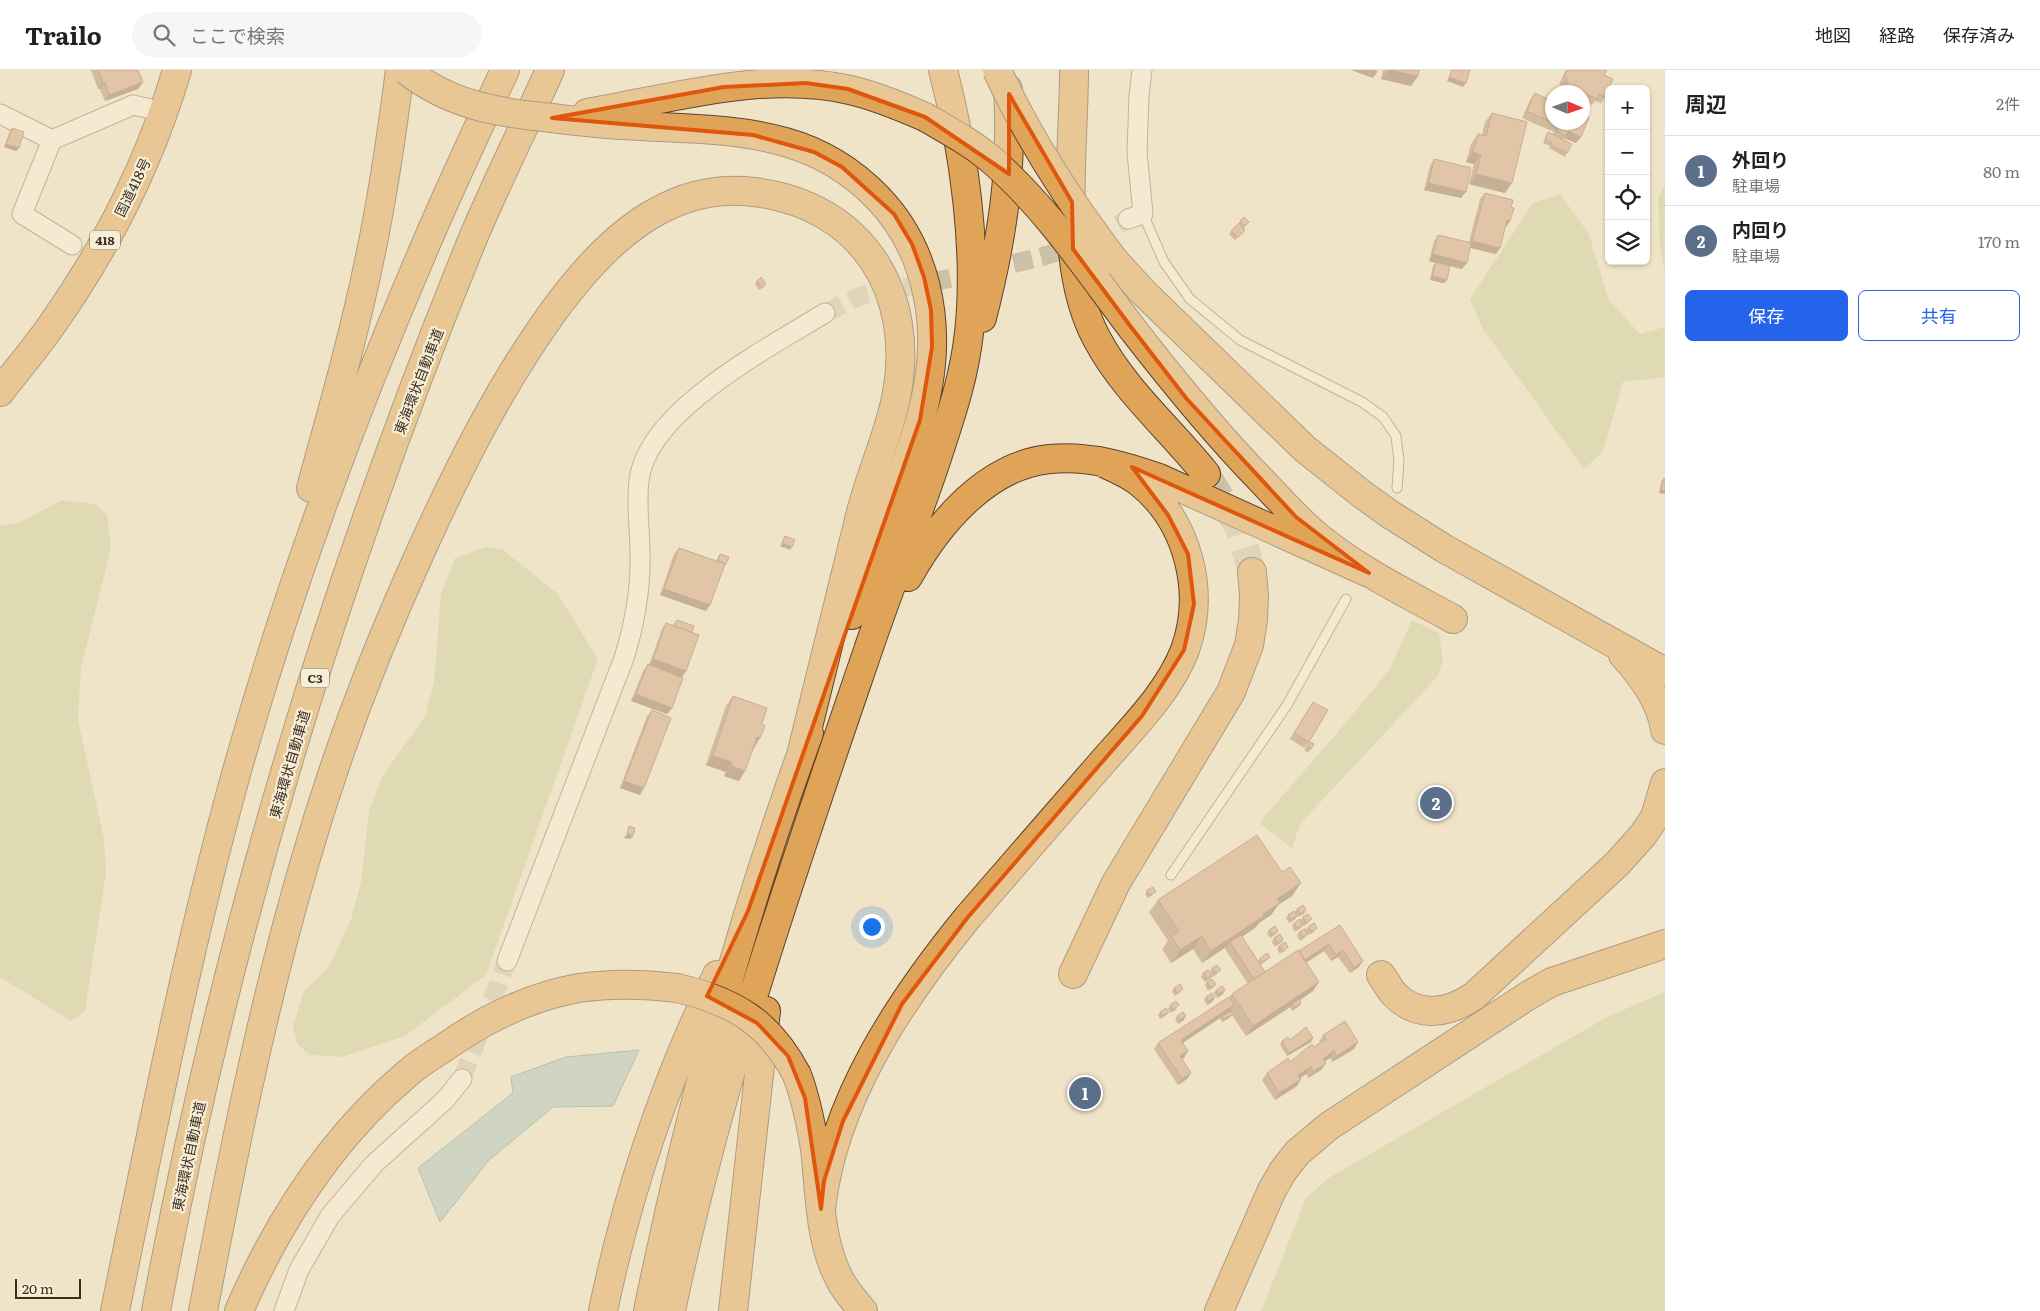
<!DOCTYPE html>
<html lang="ja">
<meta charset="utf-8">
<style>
body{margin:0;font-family:Literata,"Noto Sans JP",serif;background:#f6f6f6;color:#222}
.controls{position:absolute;right:15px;top:15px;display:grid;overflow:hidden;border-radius:8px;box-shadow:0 1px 4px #0004}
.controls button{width:45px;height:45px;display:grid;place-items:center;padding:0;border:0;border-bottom:1px solid #e0e0e0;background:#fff;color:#222;font:25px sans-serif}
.compass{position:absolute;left:1545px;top:15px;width:45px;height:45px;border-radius:50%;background:#fff;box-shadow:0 1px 4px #0004;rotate:92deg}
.scale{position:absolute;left:15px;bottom:12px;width:66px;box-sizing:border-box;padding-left:5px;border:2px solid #3d2e20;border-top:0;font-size:14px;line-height:18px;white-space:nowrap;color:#3d2e20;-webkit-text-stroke:4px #f7eed8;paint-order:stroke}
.you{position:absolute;left:871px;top:856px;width:18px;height:18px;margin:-12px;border:4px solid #fff;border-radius:50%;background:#1a73e8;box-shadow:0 0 0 8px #1a73e833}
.badge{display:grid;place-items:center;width:32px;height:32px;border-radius:50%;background:#2563eb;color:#fff;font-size:16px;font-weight:700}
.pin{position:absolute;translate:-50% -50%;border:2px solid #fff;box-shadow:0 1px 5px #0006}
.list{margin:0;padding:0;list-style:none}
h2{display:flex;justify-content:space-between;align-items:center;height:65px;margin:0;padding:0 20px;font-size:21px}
h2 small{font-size:16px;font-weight:400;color:#767676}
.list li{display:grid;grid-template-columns:32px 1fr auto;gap:15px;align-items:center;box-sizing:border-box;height:70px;padding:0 20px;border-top:1px solid #e0e0e0}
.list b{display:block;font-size:19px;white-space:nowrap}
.list p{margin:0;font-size:16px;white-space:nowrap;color:#767676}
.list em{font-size:16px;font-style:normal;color:#767676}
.actions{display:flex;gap:10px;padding:15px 20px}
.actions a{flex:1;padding:11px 0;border:1px solid #2563eb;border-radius:8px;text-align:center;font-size:18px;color:#2563eb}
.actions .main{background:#2563eb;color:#fff}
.icon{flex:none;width:28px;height:28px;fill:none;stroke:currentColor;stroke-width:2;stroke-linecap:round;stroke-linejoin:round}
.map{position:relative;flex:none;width:1665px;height:1241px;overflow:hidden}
header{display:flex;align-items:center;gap:30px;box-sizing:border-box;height:70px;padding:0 25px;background:#fff;border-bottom:1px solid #e0e0e0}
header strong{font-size:24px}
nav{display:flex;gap:28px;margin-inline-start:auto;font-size:18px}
.search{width:350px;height:45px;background:#f6f6f6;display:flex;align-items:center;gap:12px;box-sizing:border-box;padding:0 18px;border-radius:28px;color:#767676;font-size:19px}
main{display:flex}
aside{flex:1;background:#fff}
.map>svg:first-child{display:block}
.green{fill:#c9cf9b}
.water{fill:#a9c4bc;stroke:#6f938a}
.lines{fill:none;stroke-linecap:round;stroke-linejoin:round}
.street-tunnel{stroke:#ccc0a6;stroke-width:19;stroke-dasharray:19 9;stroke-linecap:butt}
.highway-tunnel{stroke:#ccc0a6;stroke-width:28;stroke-dasharray:28 14;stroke-linecap:butt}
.lane-casing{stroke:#8d765c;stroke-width:11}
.street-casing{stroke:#8d765c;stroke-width:21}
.highway-casing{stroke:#5b4430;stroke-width:30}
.lane{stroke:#faf1dc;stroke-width:9}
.street{stroke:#faf1dc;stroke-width:19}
.highway{stroke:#e0a458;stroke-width:28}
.highway-bridge-casing{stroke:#5b4430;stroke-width:30;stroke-linecap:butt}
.highway-bridge{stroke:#e0a458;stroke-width:28}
.wall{fill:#b2896c}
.shaded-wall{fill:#916f58}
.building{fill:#cf9f7d;stroke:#916f58}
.marked{fill:none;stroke:#df570d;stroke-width:4;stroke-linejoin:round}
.labels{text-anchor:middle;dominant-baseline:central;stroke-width:4.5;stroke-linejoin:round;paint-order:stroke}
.shield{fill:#f7eed8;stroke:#756857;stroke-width:1}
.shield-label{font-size:12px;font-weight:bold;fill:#3d2e20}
.street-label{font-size:14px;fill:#3d2e20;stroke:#f7eed8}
</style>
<header>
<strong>Trailo</strong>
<div class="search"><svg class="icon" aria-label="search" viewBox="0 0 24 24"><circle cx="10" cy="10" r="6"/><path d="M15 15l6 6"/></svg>ここで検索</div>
<nav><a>地図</a><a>経路</a><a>保存済み</a></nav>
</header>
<main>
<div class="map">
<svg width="1665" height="1241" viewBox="0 0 1665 1241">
<rect width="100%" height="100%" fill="#f0e4c8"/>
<path class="green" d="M1665,115v87l-5,-26 -2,-48z
M1560,124l29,40 19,65 32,35 25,-7v50l-42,5 -20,70 -19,17 -101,-140 -13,-30 63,-96z
M62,430l33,4 12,11 4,33 -30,120 -3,52 26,119 2,34 -21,138 -14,10 -71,-44v-451l18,-3z
M486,477l17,3 54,43 41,66 -112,316 -81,61 -63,21 -33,-2 -12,-12 -4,-16 10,-35 26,-25 22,-48 10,-37 8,-71 14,-36 42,-58 9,-35 7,-89 14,-35z
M1412,550l27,13 4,27 -5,16 -138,148 -8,24 -33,-25 89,-103 41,-50z
M1665,922v319h-404l45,-113 24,-21 279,-161z"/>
<path class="water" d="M639,980l-26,56 -60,1 -64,53 -49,62 -22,-54 95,-75 -2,-16 55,-20z"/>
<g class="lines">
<path class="street-tunnel" d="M825,243l35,-17 97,-19 84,-20 47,-15 40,-23
M462,1009l45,-118"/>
<path class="highway-tunnel" d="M1206,404l33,54 13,44"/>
<defs>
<path id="lane" d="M1143,144l21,48 26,37 50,41 122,62 21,15 13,19 3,25 -2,27
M1171,805l116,-170 59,-106"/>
<path id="street" d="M0,44l52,26
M1128,149l15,-5 -6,-62 2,-56 3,-26
M72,175l-50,-31 30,-74 81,-35 32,7
M507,891l117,-303c11,-35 17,-69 16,-105 0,-24 -4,-48 -1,-72 7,-70 131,-134 186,-168
M284,1241l15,-41 31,-54 44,-52 71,-64 17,-21"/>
<path id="highway" d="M1074,0c0,82 -17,196 23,269 27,51 73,90 109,135
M587,43c85,-14 175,-43 263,-23 26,6 50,16 75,27
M552,48c24,3 48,6 71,7 54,4 110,2 162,17 36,10 67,29 93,56 48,50 62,121 50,188 -6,36 -20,72 -32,106 -14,41 -30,82 -44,123
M1114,190l29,32 162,157 58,46 28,20 54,34 220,123
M982,248c20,-78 31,-148 26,-229
M1131,257c41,53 83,105 130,153 18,19 36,39 56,56 41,34 89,57 136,83
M0,322c17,-22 35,-43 51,-66 56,-79 99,-164 126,-256
M311,418c21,-76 43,-153 59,-231 13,-62 22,-124 30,-187
M908,507c29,-52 78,-112 142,-118 38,-4 74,7 109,19l210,95
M1623,585c19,21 38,46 42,75
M1073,904l43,-91 115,-191 18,-47 4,-25 1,-24 -2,-24
M1381,905c5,7 9,15 14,20 24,24 54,18 79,1l143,-132 26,-29 12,-18 10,-34
M797,1005c9,24 14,49 18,74 5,43 4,92 25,131 6,12 15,21 23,31
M821,1139c12,-109 80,-210 147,-292 44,-51 88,-102 132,-152 30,-35 68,-71 85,-115 21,-59 3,-129 -46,-168 -12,-9 -27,-15 -40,-21
M115,1241c37,-180 72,-360 121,-537 51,-182 118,-364 193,-537 24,-56 50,-111 76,-167
M156,1241c67,-364 175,-725 315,-1068 24,-58 53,-115 79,-173
M203,1241c29,-152 59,-304 103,-453 30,-104 69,-206 114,-305 38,-84 79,-166 133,-241 48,-66 112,-131 201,-120 108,13 163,101 142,206 -8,39 -25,75 -35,114 -20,79 -39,159 -59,239
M239,1241c39,-90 94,-175 169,-238 12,-11 27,-19 40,-28 39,-27 85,-49 131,-57 33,-5 66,-4 98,0
M603,1241c24,-116 62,-230 114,-336
M648,1241c40,-196 92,-390 161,-578
M671,1241c46,-224 122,-442 196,-658 22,-65 48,-129 70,-195 14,-43 27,-80 32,-125 9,-82 -5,-183 -26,-263
M733,1241l33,-300
M1219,1241l53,-121 11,-19 14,-18 32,-27 200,-131 23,-13 113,-38"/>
</defs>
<use href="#lane" class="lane-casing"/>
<use href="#street" class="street-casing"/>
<use href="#highway" class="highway-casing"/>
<use href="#lane" class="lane"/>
<use href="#street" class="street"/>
<use href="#highway" class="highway"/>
<defs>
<path id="highway-bridge" d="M406,0c43,35 93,43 146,48
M997,0c31,68 72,131 117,190
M925,47c24,14 49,27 70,46 53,47 93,107 136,164
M677,918c57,13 93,35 120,87"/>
</defs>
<use href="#highway-bridge" class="highway-bridge-casing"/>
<use href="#highway-bridge" class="highway-bridge"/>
</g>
<path class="wall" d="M91,0h47l5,12 -5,7 -33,12 -5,-12h-2z
M1383,0h36l-8,16 -30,-7z
M1566,0h41l-3,5 1,22 -4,6 -6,-2 -3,4 -10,-4v-9h-17l-4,-1 3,-5 -5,-2z
M1535,23l47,29 -6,21 -12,-5 -1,2 4,13 -2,4 -16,-9 1,-2 -7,-3 5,-11 5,2 1,-2 -32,-14 8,-18z
M1492,43l13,80 -36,-9 5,-20 -8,-2 5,-18 7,-10 4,1 3,-13z
M12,58l7,20 -3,3 -12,-4 6,-16z
M1434,89l27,39 -37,-8 6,-24z
M1485,123l26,14 -1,14 -5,6 -9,27 -26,-6 -8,21 -19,-5 4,16 -3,3 -14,-3 3,-14 3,-3 -7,-2 5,-20 4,-6 31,7 11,-43z
M1244,147l5,5 -5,6 -1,5 -8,7 -6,-6z
M757,211l9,3 -2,3 -5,3 -4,-6z
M1664,408l1,1v15l-6,-1 2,-11z
M679,478l37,13 4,-7 6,10 -2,3 -18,44 -46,-16 14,-41z
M677,550l15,12 -6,39 -4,6 -10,31 -5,6 -36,-13 12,-30 5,-7 1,1 13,-36 4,-6 7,2z
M733,626l29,28 -2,14 -6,10 -15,33 -15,-5 2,-4 -20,-7 20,-59z
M1313,632l-4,40 -5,6 -14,-9z
M652,640l-12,85 -20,-7 27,-72z
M1310,672l4,2 -6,9 -4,-3z
M1147,820l6,5 -5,3 -3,-4z
M1292,826l-14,9 -7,10 -12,8 -4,5 -13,9 16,24 2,-3 7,2 -7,5 5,7 75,-47 19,42 -9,6 -12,-16 -7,4 -7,-10 -18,11 7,29 -13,9 -1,6 -7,5 -2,-4 -44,29 -14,-21 -2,2 -8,5 -2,-3 2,-2 -39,26 5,8 -6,8 9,14 -4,6 -9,6 -24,-36 4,-6 71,-45 3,-4 16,-10 -23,-35 1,-2 -24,16 -9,-14 -22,14 -9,-14 6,-8 -19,-29 9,-12z
M1297,839l9,1 -2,4 -6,3 -1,-1 -2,3 -6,4 -3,-5 2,-3 7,-3z
M1303,847l6,5 -5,4 -1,-1 -2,3 -6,4 -3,-6 2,-3 6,-2z
M1308,857l7,4 -6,4 -3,-5z
M1269,860l9,1 -2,3 -6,4 -3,-5z
M1299,862l7,5 -6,4 -3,-5z
M1274,868l9,2 -2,3 -6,4 -3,-5z
M1279,876l7,4 -6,4 -3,-5z
M1212,898l6,5 -5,4 -3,-6z
M1203,903l9,3 -2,3 -5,3 -4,-5z
M1207,912l9,2 -2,3 -6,4 -3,-6z
M1174,918l7,4 -6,4 -3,-4z
M1216,920l7,4 -6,4 -3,-5z
M1206,927l7,4 -6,4 -3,-5z
M1170,935l7,4 -6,4 -3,-4z
M1160,942h9l-3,3 -6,4 -2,-4z
M1177,946l7,4 -6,4 -3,-5z
M1323,965l31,14 -22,13 -2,-4 -6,3 2,2 -5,7 -13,8 -2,-4 -6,4 -3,8 -22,14 -13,-20 5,-7 23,-11 30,-19 -1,-1z
M1290,970l21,2 -24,14 -7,-11 2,-4z"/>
<path class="shaded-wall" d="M1351,0h23l4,1 -5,7z
M1388,0l30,6 -7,10 -30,-7z
M1449,7l17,6 -3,4 -16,-6z
M105,12l-5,7h-2l5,-6z
M143,12l-5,7 -33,12 4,-6z
M1568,61l13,6 -5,6 -12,-5z
M6,74l13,4 -3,3 -12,-4z
M1473,82l8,3 -7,9 -8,-2z
M1476,104l36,9 -7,10 -36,-9z
M1429,113l37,9 -5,6 -37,-8z
M1507,150l3,1 -4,6 -4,-1z
M1472,171l28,7 -4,6 -28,-7z
M1433,184l34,9 -5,6 -33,-8z
M1432,206l15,4 -3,3 -14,-3z
M1661,420l4,1v3l-6,-1z
M782,473l10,4 -2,3 -10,-4z
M664,519l46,16 -4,6 -46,-16z
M653,589l33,12 -5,7 -33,-12z
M636,624l36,14 -5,6 -36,-13z
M757,667l3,1 -6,10z
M713,686l19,6 -6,10 -20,-7z
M731,696l14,5 -6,10 -15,-5z
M624,711l20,7 -4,7 -20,-7z
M627,764l6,2 -3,3 -6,-1z
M1301,813l-9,13 -14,9 -7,10 -12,8 -4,5 -24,16 -1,-2 -4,5 -24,16 9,-12 52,-37 14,-15z
M1297,846l-2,3 -6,4 2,-3z
M1202,866l-9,13 -22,14 9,-13z
M1329,874l-5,7 -26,17 4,-6z
M1343,880l-5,7 -7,4 5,-6z
M1270,887l-3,3 -7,5 2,-3z
M1363,891l-4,6 -9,6 4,-6z
M1319,912l-6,9 -20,14 -1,-1 -2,3 -44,29 7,-10z
M1225,920l-2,4 -6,4 2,-4z
M1215,927l-2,4 -6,4 2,-4z
M1301,933l-2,3 -7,5 2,-3z
M1234,935l-4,6 -54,36 5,-7z
M1169,942l-3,3 -6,4 3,-3z
M1233,944l-3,3 -8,5 2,-3z
M1186,946l-2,4 -6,4 2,-4z
M1313,968l-2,4 -24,14 2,-3z
M1358,972l-4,7 -22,13 5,-6z
M1188,981l-4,7 -8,5 4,-7z
M1334,981l-4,7 -12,7 5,-6z
M1326,993l-5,7 -13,8 5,-6z
M1311,997l-5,7 -12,8 4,-7z
M1191,1003l-4,6 -9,6 4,-6z
M1301,1009l-4,7 -22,14 4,-7z"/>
<path class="building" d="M98,0h40l5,12 -34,13 -4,-13 -2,1z
M1389,0h30l-1,6z
M1452,0h18l-4,13 -17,-6z
M1567,0h40l-3,5 9,4 -8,18 -6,-3 -2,5 -31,-15 2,-5 -4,-2z
M1535,23l17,8v21l-25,-11z
M1492,43l35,9 -15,61 -36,-9 5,-19 -8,-3 5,-18 8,2z
M1582,44l7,3 -8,20 -13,-6 -2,5 -10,-5 3,-6 -6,-3h29z
M12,58l12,4 -5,16 -13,-4z
M1548,62l24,12 -5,9 -16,-8 1,-2 -7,-4z
M1434,89l37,9 -5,24 -37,-9z
M1485,123l28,7 -2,7 3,1 -4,13 -3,-1 -7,28 -28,-7z
M1244,147l5,5 -4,4 -5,-5z
M1239,153l6,7 -7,7 -7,-6z
M1438,165l33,8 -4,20 -34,-9z
M1436,192l14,4 -3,14 -15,-4z
M761,207l5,7 -4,3 -5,-6z
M1664,408l1,1v12l-4,-1z
M785,466l10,4 -3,7 -10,-4z
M679,478l46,16 -15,41 -46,-16z
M720,484l9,3 -3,7 -8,-3z
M677,550l17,6 -2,6 -18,-6z
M666,553l33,12 -13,36 -33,-12z
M648,594l35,14 -11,30 -36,-14z
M733,626l34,12 -5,16 3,2 -5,12 -3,-1 -12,34 -14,-5 1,-4 -19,-6z
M1313,632l15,8 -19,32 -15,-9z
M652,640l19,8 -27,70 -20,-7z
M1310,672l4,2 -3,5 -4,-2z
M629,756l6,2 -2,8 -6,-2z
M1257,765l25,37 8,-5 11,16 -24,16 3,4 -17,11 1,2 -53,35 -9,-15 -22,14 -9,-14 8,-5 -21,-31z
M1153,817l3,5 -6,3 -3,-5z
M1303,835l3,5 -6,4 -3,-5z
M1294,841l3,5 -6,4 -3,-5z
M1308,844l4,5 -6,4 -3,-6z
M1300,849l3,6 -6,3 -3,-5z
M1314,853l3,5 -5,4 -4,-5z
M1340,855l23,36 -9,6 -11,-17 -7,5 -7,-11 -24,16 -6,-9z
M1275,856l3,5 -5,4 -4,-5z
M1305,859l3,5 -5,3 -4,-5z
M1280,864l3,6 -5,3 -4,-5z
M1241,865l24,37 -11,7 -24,-37z
M1285,872l3,5 -5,4 -4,-5z
M1298,880l21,32 -66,44 -21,-32z
M1267,883l3,4 -8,5 -2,-4z
M1217,895l4,5 -5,3 -4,-5z
M1208,900l4,6 -5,3 -4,-6z
M1212,909l4,5 -5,4 -4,-6z
M1180,914l3,5 -6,4 -3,-5z
M1222,916l3,4 -6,4 -3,-4z
M1212,923l3,4 -6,4 -3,-4z
M1229,927l5,8 -53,35 7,11 -8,5 11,17 -9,6 -24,-36z
M1299,929l2,4 -7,5 -2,-4z
M1176,931l3,4 -6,5 -3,-5z
M1166,938l3,4 -6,4 -3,-4z
M1231,941l2,3 -9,5 -2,-3z
M1183,942l3,4 -6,4 -3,-4z
M1345,951l13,21 -21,14 -3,-5 -11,8 3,4 -13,9 -2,-5 -13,8 3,4 -22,14 -12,-20 21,-15 2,4 22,-18 2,3 12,-8 -3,-4z
M1306,957l7,11 -24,15 -7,-12 6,-4 2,3z"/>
<path d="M0 0H1665V1241H0ZM806,13l42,6 77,28 84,57v-80l63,108 1,47 58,78 55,71 110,119 73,56 -237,-106 36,48 20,39 6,50 -10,46 -42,66 -174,201 -66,87 -59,117 -19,60 -3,28 -16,-111 -17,-42 -31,-33 -50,-27 41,-85 172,-491 12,-73 -1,-37 -7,-33 -12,-33 -18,-30 -52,-47 -28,-15 -61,-17 -201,-17 172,-31z" fill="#f0e4c8" fill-opacity=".55" fill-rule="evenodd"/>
<path class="marked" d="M806,13l42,6 77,28 84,57v-80l63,108 1,47 58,78 55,71 110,119 73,56 -237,-106 36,48 20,39 6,50 -10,46 -42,66 -174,201 -66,87 -59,117 -19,60 -3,28 -16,-111 -17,-42 -31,-33 -50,-27 41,-85 172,-491 12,-73 -1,-37 -7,-33 -12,-33 -18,-30 -52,-47 -28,-15 -61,-17 -201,-17 172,-31z"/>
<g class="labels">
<g class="shield">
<rect x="90" y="160.5" width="30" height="19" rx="4"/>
<rect x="301" y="598.5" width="28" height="19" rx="4"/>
</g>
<g class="shield-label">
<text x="105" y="170">418</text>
<text x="315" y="608">C3</text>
</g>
<g class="street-label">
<text transform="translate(132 117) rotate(-64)">国道418号</text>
<text transform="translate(418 311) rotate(-69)">東海環状自動車道</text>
<text transform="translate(289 694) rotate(-74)">東海環状自動車道</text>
<text transform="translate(188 1086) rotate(-78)">東海環状自動車道</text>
</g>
</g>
</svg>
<div class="controls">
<button>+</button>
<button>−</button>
<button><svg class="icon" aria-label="locate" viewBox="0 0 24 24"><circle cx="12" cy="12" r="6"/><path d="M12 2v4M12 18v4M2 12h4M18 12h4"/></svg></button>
<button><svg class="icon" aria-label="layers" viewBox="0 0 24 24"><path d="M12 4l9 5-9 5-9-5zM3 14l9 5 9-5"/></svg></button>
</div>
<svg class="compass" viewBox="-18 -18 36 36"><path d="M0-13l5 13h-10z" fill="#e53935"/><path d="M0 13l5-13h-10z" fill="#767676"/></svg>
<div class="scale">20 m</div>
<div class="you"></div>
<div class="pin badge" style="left:1085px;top:1023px;background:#5c6f8a">1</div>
<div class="pin badge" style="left:1436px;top:733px;background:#5c6f8a">2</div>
</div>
<aside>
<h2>周辺<small>2件</small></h2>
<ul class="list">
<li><span class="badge" style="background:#5c6f8a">1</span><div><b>外回り</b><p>駐車場</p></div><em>80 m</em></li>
<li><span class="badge" style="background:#5c6f8a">2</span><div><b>内回り</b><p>駐車場</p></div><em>170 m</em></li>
</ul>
<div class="actions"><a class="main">保存</a><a>共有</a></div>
</aside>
</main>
